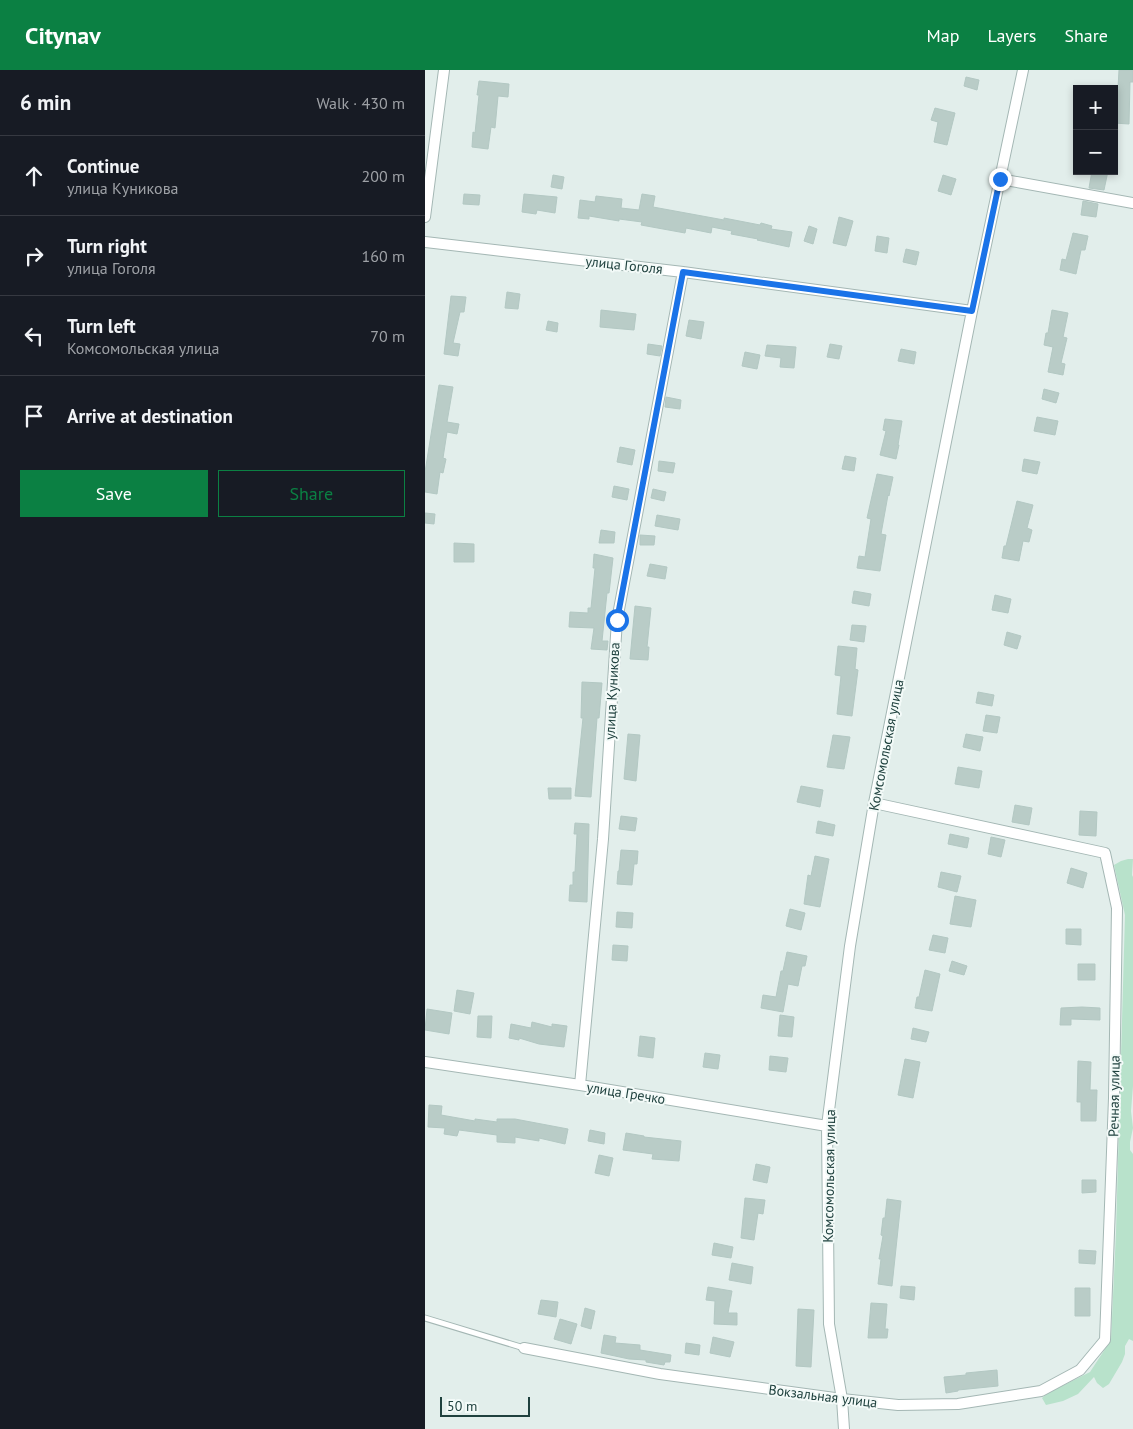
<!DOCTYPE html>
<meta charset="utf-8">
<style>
body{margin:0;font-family:"PT Sans",sans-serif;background:#242831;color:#f1f3f6}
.controls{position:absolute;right:15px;top:15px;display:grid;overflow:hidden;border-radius:0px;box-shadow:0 2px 8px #0003}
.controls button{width:45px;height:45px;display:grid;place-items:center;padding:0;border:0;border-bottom:1px solid #363941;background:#171b24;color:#f1f3f6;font:25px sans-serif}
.scale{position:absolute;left:15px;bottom:12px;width:90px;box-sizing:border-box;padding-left:5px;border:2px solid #1f413e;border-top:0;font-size:14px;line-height:18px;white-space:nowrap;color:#1f413e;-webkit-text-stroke:4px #f3faf8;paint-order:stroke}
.stop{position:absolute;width:15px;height:15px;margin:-11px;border:4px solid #1a73e8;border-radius:50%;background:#fff}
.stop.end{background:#1a73e8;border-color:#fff;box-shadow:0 1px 5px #0008}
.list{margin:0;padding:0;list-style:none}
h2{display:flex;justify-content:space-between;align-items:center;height:65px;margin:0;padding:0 20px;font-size:21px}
h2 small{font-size:16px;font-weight:400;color:#9ea1a6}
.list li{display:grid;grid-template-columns:32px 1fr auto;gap:15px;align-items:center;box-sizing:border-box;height:80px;padding:0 20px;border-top:1px solid #363941}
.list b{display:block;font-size:19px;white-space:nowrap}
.list p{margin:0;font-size:16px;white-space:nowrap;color:#9ea1a6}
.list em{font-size:16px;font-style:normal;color:#9ea1a6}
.actions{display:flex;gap:10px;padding:15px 20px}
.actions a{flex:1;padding:11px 0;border:1px solid #0b8043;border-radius:0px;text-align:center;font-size:18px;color:#0b8043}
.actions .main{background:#0b8043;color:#fff}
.icon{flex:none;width:28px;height:28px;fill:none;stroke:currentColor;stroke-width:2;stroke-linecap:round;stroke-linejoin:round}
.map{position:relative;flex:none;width:708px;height:1359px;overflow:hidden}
header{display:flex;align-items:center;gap:30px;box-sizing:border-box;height:70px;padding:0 25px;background:#0b8043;color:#fff}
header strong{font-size:24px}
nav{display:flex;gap:28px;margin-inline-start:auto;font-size:18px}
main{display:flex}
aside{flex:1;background:#171b24}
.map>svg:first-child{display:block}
.green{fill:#b8e2cb}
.building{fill:#b9ccc7;stroke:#b3c8c3}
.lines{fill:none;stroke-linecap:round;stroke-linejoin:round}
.service-casing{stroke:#a4b7b4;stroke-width:7}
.minor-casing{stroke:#a4b7b4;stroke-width:12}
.service{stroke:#fff;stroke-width:5}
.minor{stroke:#fff;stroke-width:10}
.route{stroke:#1a73e8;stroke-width:6}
.labels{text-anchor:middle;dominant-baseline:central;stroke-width:4;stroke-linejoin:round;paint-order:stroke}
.street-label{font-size:14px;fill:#1f413e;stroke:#f3faf8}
</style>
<header>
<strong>Citynav</strong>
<nav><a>Map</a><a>Layers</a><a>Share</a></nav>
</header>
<main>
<aside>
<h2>6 min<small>Walk · 430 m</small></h2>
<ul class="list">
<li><svg class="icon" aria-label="ahead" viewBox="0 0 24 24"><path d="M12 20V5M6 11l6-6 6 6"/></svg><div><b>Continue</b><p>улица Куникова</p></div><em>200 m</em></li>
<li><svg class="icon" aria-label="right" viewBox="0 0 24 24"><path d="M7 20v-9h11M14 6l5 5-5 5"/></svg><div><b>Turn right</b><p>улица Гоголя</p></div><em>160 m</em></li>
<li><svg class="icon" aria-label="left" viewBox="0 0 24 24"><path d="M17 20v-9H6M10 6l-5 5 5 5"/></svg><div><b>Turn left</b><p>Комсомольская улица</p></div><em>70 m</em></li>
<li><svg class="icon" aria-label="arrive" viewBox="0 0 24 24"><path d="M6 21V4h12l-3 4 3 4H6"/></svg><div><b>Arrive at destination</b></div></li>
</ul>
<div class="actions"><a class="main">Save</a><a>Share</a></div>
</aside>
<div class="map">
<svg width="708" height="1359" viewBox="0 0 708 1359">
<rect width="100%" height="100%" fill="#e2eeeb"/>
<path class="green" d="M703,789h5l-1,16 1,2v209l-2,25 2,17 -3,14v8l3,4v187l-4,-2 -4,7v8l-3,8 -13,22 -6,4 -6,-5 -3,-6 -16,17 -15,7 -17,4 -4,-7 6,-5 42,-21 21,-32 5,-108 9,-317 -11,-50 7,-4z"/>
<path class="building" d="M694,0h14v12h-3l-1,42 -15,-1 1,-36 3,1z
M541,7l13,3 -2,10 -13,-4z
M54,11l30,3 -1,13 -10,-1 -3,32 -4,-1 -3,22 -16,-2 1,-15 2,1 4,-38h-2z
M510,38l20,5 -8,32 -13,-3 4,-20 -7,-2z
M667,101h16l-4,19 -15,-2z
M128,105l11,2 -2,12 -11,-2z
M518,105l13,4 -5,16 -13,-4z
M39,124l16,1 -1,10 -16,-1z
M99,124l33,3 -2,16 -18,-3 -1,4 -14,-2z
M217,124l13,2 -2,11 71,13v-2l36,7 1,-2 11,3 -1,3 21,3 -3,15 -32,-7 1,-1 -27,-5 1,-3 -20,-4 -1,6 -25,-5 -1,5 -44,-8 1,-3 -23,-3v2l-30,-5v3l-11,-1 2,-18 15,2 1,-6 26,3 -1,9 18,2z
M658,131l15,3 -2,13 -15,-2z
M414,147l14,4 -7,25 -13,-3z
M384,156l8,3 -4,15 -9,-3z
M648,163l15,3 -3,14h-4l-5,24 -16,-4 2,-11 4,1z
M452,166l12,2 -2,15 -12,-2z
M481,179l13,3 -3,13 -13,-3z
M82,222l13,2 -2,15 -13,-1z
M26,226l15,1 -2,15h-4l-7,31 7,1 -2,12 -14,-2z
M176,240l35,4 -2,16 -34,-3z
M627,240l16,3 -5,24 4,1 -6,25 4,1 -2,11 -15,-3 5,-25 -9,-2 2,-12h2z
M264,250l15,2 -3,17 -15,-3z
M123,251l10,2 -1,9 -11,-2z
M223,274l14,2 -2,10 -13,-2z
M405,274l12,2 -3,13 -12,-2z
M342,275l29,2 -2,21 -14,-1 1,-9 -16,-2z
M476,279l15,3 -2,12 -16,-3z
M320,282l15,3 -3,14 -15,-3z
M14,315l14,2 -6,35 12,2 -2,10 -10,-2 -4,26 3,1 -3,14 -3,-1 -3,22 -12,-2v-20z
M619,319l15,4 -3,10 -14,-4z
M241,327l15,3 -1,9 -15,-2z
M612,347l21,4 -3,14 -21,-4z
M460,349l17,2 -4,24h1l-3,14 -16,-4 6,-24 -3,-1z
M195,377l15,3 -3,15 -15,-3z
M420,386l11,2 -2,13 -12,-2z
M599,389l16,3 -3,12 -15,-3z
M234,391l16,2 -2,10 -15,-2z
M452,404l16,3 -4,19 -1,-1 -7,39 5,1 -6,36 -23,-3 2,-12 6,1 6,-38 -4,-1z
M189,416l15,3 -2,11 -15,-3z
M228,419l13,3 -2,9 -13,-3z
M592,431l16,4 -6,23 5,2 -3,12 -6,-1 -4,20 -17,-3 2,-12h2z
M0,443l10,1 -1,10 -9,-1z
M232,445l23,4 -2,11 -23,-4z
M176,460l14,2 -1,11h-15z
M215,465l15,1 -1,9h-14z
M29,473l20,1v18h-20z
M169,484l19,4 -4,35h-2l-5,48h6l-1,9 -16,-1 3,-21 -25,-1 1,-15 18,1v-5h3l4,-40h-2z
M225,494l17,3 -2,12 -18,-3z
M429,521l17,3 -2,12 -17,-3z
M570,525l16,4 -3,14 -16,-3z
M210,536l16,2 -4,39h2l-1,13 -18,-1z
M427,555l14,1 -2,16 -14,-2z
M582,562l14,4 -4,13 -13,-4z
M413,576l19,2 -2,21 3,1 -6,46 -15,-2 4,-38 -6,-1z
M157,612l20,1 -3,35h-2l-6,79 -16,-1 8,-78h-2z
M553,622l16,3 -2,11 -16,-3z
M561,645l14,2 -3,16 -14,-2z
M203,664l12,1 -4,46 -12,-2z
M541,664l17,3 -3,14 -17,-4z
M408,665l17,2 -6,32 -17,-2z
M533,697l24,4 -3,17 -24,-4z
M376,716l22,4 -3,17 -23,-5z
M123,718h23v11h-22z
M590,735l17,3 -3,17 -17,-3z
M655,741l17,1 -1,24 -17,-1z
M196,746l16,2 -2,13 -16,-2z
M393,751l17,4 -2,11 -17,-3z
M150,753l14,1 -2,78 -18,-1 1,-16h3v-13h2l2,-38h-3z
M525,764l19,4 -2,10 -19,-4z
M566,767l14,3 -4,17 -13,-3z
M196,780l17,1 -1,13h-3l-2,21 -15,-1 1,-13h1z
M390,786l14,3 -9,48 -16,-3 4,-29 3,1z
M646,798l16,5 -4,15 -16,-5z
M516,802l20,4 -4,16 -19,-5z
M530,826l21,4 -5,27 -21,-3z
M365,839l15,4 -4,17 -15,-4z
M192,842l16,1 -1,15 -16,-1z
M641,859h15v16l-15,-1z
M508,865l15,3 -3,15 -16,-3z
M188,875l15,1 -1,15 -15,-1z
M362,882l20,4 -2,10h-3l-4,20 -10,-2 -5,28 -22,-4 2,-13 13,2 5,-26h2z
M527,891l15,5 -3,9 -15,-4z
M653,894h17v16h-17z
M500,900l15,4 -8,37 -17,-3 2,-11h2z
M32,920l17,3 -4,21 -16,-3z
M657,937l18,1v12l-29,-1v6h-11l1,-17z
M2,939l25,4 -3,21 -24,-4z
M355,945l14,2 -2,20 -14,-1z
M53,946h14l-1,22 -14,-1z
M107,952l20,5v-3l15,2 -3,21 -25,-3 -20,-6v2l-10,-2 2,-14 20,4z
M488,958l16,4 -3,10 -15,-3z
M215,966l15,2 -2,20 -15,-2z
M280,983l15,2 -2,14 -15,-2z
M345,986l18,2 -2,14 -17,-2z
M480,989l15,3 -7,36 -15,-3z
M653,991l13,1 -1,28h7l-1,31h-15v-19h-4z
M4,1035l13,1 -1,9 34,6v-2l22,3v-3h18l53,10 -3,15 -26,-6v3l-24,-4v6l-18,-1v-7l-38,-5 -2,6 -13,-2 1,-6 -17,-1z
M165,1060l15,3 -1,11 -16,-3z
M201,1063l18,3v1l37,4 -2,20 -27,-2 1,-5 -30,-4z
M174,1085l14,3 -4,18 -14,-3z
M331,1094l14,3 -3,16 -14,-3z
M657,1110h14v12l-14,1z
M320,1128l20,2 -2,14 -5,-1 -4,27 -13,-2z
M462,1129l14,2 -9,85 -14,-2 3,-25h-2l4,-23 -2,-1 2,-17h2z
M289,1173l19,4 -2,11 -19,-3z
M654,1180l17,1 -1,13 -16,-1z
M307,1193l21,4 -2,17 -22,-4z
M476,1216l14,1 -1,13 -14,-2z
M283,1217l24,4 -4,22h9v12l-23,-1 1,-23 -9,-1z
M650,1218h15v28h-15z
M116,1230l17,2 -2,15 -18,-3z
M446,1233l16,1 -2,25h3l-1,9h-19z
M160,1238l10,3 -4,18 -10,-3z
M373,1239l16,1 -3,57 -15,-1z
M135,1249l17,5 -6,20 -17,-5z
M179,1265l12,2 -1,6 25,2v5l31,5 -1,7h-5l-1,3 -18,-3v-2l-17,-1 -28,-6z
M288,1267l21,5 -4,15 -20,-4z
M261,1273l14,2 -1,10 -14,-2z
M572,1300l1,16 -40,4v1l-12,2 -2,-16 22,-2v-2z"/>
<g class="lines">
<defs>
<path id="service" d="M0,1248l99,30"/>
<path id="minor" d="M575,109l133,24
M0,147l19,-147
M0,172l258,30 289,39
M0,992l155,23 247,41
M155,1015l23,-246 14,-219 66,-348
M99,1278l136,26 182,25 56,6 60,-1 83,-13 39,-21 25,-30 9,-242 3,-190 -12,-55 -231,-50
M419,1359l-2,-30 -13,-75 -2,-198 23,-180 24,-143 98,-492 51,-241"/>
</defs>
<use href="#service" class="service-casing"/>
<use href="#minor" class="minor-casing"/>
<use href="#service" class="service"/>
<use href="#minor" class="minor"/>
</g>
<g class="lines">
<path class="route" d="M192,550l66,-348 289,39 28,-132"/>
</g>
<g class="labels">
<g class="street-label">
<text transform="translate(199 195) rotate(6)">улица Гоголя</text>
<text transform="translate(187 621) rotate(-87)">улица Куникова</text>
<text transform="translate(461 675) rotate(-79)">Комсомольская улица</text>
<text transform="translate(201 1023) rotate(9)">улица Гречко</text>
<text transform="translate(689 1026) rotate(-89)">Речная улица</text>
<text transform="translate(404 1106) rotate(-89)">Комсомольская улица</text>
<text transform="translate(398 1326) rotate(7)">Вокзальная улица</text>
</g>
</g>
</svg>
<div class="controls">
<button>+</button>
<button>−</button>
</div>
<div class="scale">50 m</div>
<div class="stop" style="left:192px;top:550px"></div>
<div class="stop end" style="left:575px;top:109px"></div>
</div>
</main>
